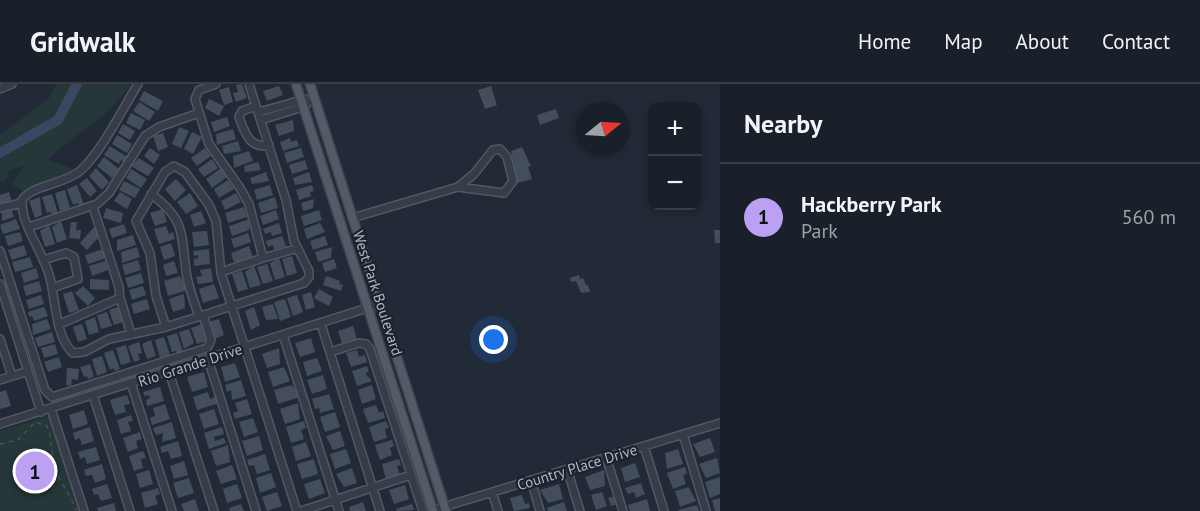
<!DOCTYPE html>
<meta charset="utf-8">
<style>
body{margin:0;font-family:"PT Sans",sans-serif;background:#272d35;color:#f1f3f6}
.controls{position:absolute;right:18px;top:18px;display:grid;overflow:hidden;border-radius:12px;box-shadow:0 3px 9px #0003}
.controls button{width:54px;height:54px;display:grid;place-items:center;padding:0;border:0;border-bottom:2px solid #383e46;background:#1a2029;color:#f1f3f6;font:30px sans-serif}
.compass{position:absolute;left:576px;top:18px;width:54px;height:54px;border-radius:50%;background:#1a2029;box-shadow:0 3px 9px #0003;rotate:72deg}
.you{position:absolute;left:494px;top:256px;width:21px;height:21px;margin:-15px;border:4px solid #fff;border-radius:50%;background:#1a73e8;box-shadow:0 0 0 9px #1a73e833}
.badge{display:grid;place-items:center;width:39px;height:39px;border-radius:50%;background:#bca0f2;color:#111;font-size:20px;font-weight:700}
.pin{position:absolute;translate:-50% -50%;border:3px solid #fff;box-shadow:0 2px 6px #0006}
.list{margin:0;padding:0;list-style:none}
h2{display:flex;justify-content:space-between;align-items:center;height:78px;margin:0;padding:0 24px;font-size:26px}
h2 small{font-size:20px;font-weight:400;color:#9fa3a8}
.list li{display:grid;grid-template-columns:39px 1fr auto;gap:18px;align-items:center;box-sizing:border-box;height:108px;padding:0 24px;border-top:2px solid #383e46}
.list b{display:block;font-size:22px;white-space:nowrap}
.list p{margin:0;font-size:20px;white-space:nowrap;color:#9fa3a8}
.list em{font-size:20px;font-style:normal;color:#9fa3a8}
.map{position:relative;flex:none;width:720px;height:427px;overflow:hidden}
header{display:flex;align-items:center;gap:36px;box-sizing:border-box;height:84px;padding:0 30px;background:#1a2029;border-bottom:2px solid #383e46}
header strong{font-size:28px}
nav{display:flex;gap:33px;margin-inline-start:auto;font-size:21px}
main{display:flex}
aside{flex:1;background:#1a2029}
.map>svg:first-child{display:block}
.green{fill:#253739}
.lines{fill:none;stroke-linecap:round;stroke-linejoin:round}
.river{stroke:#394760;stroke-width:10}
.building{fill:#444d5c}
.minor-casing{stroke:#515763;stroke-width:10}
.major-casing{stroke:#3f4551;stroke-width:11}
.path{stroke:#425256;stroke-width:1.5;stroke-dasharray:4.5 4.5;stroke-linecap:butt}
.minor{stroke:#363c48;stroke-width:7}
.major{stroke:#545b68;stroke-width:8}
.labels{text-anchor:middle;dominant-baseline:central;stroke-width:4.5;stroke-linejoin:round;paint-order:stroke}
.street-label{font-size:15px;fill:#b1b7c4;stroke:#1b212d}
</style>
<header>
<strong>Gridwalk</strong>
<nav><a>Home</a><a>Map</a><a>About</a><a>Contact</a></nav>
</header>
<main>
<div class="map">
<svg width="720" height="427" viewBox="0 0 720 427">
<rect width="100%" height="100%" fill="#222a37"/>
<path class="green" d="M56,0h74c-19,33 -56,49 -82,76l25,9 -6,5 -44,17 -11,-7 13,-18 -16,4 -3,10 -6,2v-47l50,-38z
M51,331l31,96h-82v-80z"/>
<g class="lines">
<path class="river" d="M0,69l58,-33 19,-36"/>
</g>
<path class="building" d="M242,0l5,14 -11,4 -3,-9 5,-1 -2,-7z
M279,2l4,9 -16,6 -4,-10z
M491,2l6,19 -12,4 -7,-19z
M229,3l4,15 -9,3 -5,-15z
M144,7l19,10 -5,10 -19,-11z
M209,15l15,7 -5,10 -14,-8z
M139,18l16,10 -6,9 -16,-10z
M556,25l3,9 -19,7 -3,-10z
M131,29l14,7 -5,10 -14,-7z
M227,33l3,9 -16,6 -3,-10z
M293,36l1,11 -15,5 -4,-11z
M123,40l12,7 -5,9 -12,-7z
M179,43l10,4 -8,17 -9,-4z
M233,45l3,10 -19,6 -1,-11z
M192,48l10,5 -9,17 -9,-5z
M163,49l5,14 -10,4 -5,-15z
M117,51l15,9 -5,9 -15,-9z
M290,54l1,4 6,-2 2,6 -16,5 -3,-9z
M238,57l3,10 -17,3 -2,-8z
M110,62l17,11 -3,5 -3,-2 -2,4 -15,-9z
M522,63l9,19 -3,1 4,12 -14,4 -7,-32z
M150,64l10,7 -6,9 -10,-8z
M205,64l6,8 -14,10 -6,-8z
M301,64l3,9 -17,6 -3,-10z
M249,67l4,10 -19,7 -1,-12z
M104,73l15,12 -7,9 -15,-12z
M139,74l15,10 -6,8 -17,-10z
M212,75l6,9 -14,9 -6,-8z
M305,76l3,9 -16,5 -3,-9z
M258,78l3,8 -16,2 -1,-6z
M96,84l13,14 -7,8 -13,-14z
M221,84l6,9 -15,11 -6,-9z
M131,85l16,10 -6,9 -15,-10z
M266,88l3,9 -17,3 -2,-6z
M309,88l3,10 -17,3 -2,-7z
M87,94l10,13 -7,6 -11,-13z
M176,95l10,11 -11,11 -10,-12z
M228,96l6,9 -15,9 -5,-9z
M124,97l16,8 -5,9 -16,-8z
M77,101l7,20 -5,1 -1,-3 -5,2 -6,-16z
M270,101l3,10 -16,5 -3,-10z
M312,101l2,6 -4,1 1,4 -12,4 -3,-10z
M65,106l5,18 -10,3 -5,-18z
M9,108l3,10 -12,4v-11z
M120,108l12,7 -5,10 -13,-8z
M190,109l8,13 -12,8 -9,-12z
M236,109l5,9 -16,8 -4,-9z
M52,110l6,19 -6,2 -1,-3 -4,1 -5,-16z
M40,113l2,18 -7,3 -6,-17z
M275,113l3,11 -17,5 -3,-10z
M314,115l-1,9 -10,3 -2,-8z
M244,123l3,10 -19,6 -3,-10z
M11,124l3,9 -12,4v-10z
M106,124l17,5 -2,10 -18,-5z
M163,125l4,13 -12,4 -5,-13z
M276,126l3,9 -16,6 -3,-9z
M319,126l3,10 -18,6 -3,-10z
M201,127l5,12 -12,4 -4,-12z
M16,135l4,10 -17,5 -3,-9z
M250,135l-1,11 -17,6 -3,-10z
M61,137l6,18 -10,4 -5,-16z
M71,138h6l-1,8h5l-1,9 -11,-1z
M279,139l3,10 -10,3 -1,-4 -6,2 -2,-5z
M320,139l5,9 -18,7 -3,-10z
M124,140l3,9 -15,5 -3,-9z
M49,141l6,19 -10,3 -5,-16z
M166,142l3,8 4,-2 2,7 -16,5 -5,-15z
M94,143l6,9 -13,14 -7,-7z
M714,146h6v13h-5z
M207,147l2,14 -15,2 -2,-15z
M20,148l3,9 -15,5 -3,-10z
M248,149l3,9 -17,6 -3,-9z
M133,151l3,10 -19,6v-11z
M282,152l4,10 -12,4 -1,-5 -5,2 -2,-6z
M325,152l3,9 -15,5 -3,-9z
M171,159l4,13 -11,4 -4,-13z
M24,161l3,10 -15,5 -4,-10z
M249,162l4,11 -19,6 -3,-10z
M137,163l3,10 -18,6 -1,-11z
M332,163l-1,11 -13,4 -3,-10z
M103,165l3,9 -18,6 -3,-9z
M209,165l1,15 -16,2v-7l4,-1v-3l-4,1 -1,-5z
M292,172l5,17 -10,3 -5,-17z
M30,173l3,10 -18,5 -3,-10z
M279,174l6,19 -10,3 -5,-17z
M334,175l3,9 -12,4 -3,-9z
M138,176l3,10 -16,5 -3,-10z
M105,177l3,9 -16,6 -3,-10z
M174,177l4,12 -12,3 -3,-11z
M267,180l6,17 -10,3 -6,-17z
M254,181l7,20 -11,3 -5,-16z
M36,184l3,10 -15,5 -3,-10z
M211,184l2,14 -15,2 -2,-7 6,-1 -2,-6z
M242,187l6,18 -10,3 -6,-18z
M141,189l3,10 -16,5 -3,-10z
M579,191l1,4 3,-1 3,7h2l2,7 -9,1 -5,-12 -5,1 -1,-4z
M180,192l8,14 -20,6 -4,-15z
M326,192l14,5 -1,3 4,1 -2,6 -18,-6z
M90,195l19,1v10l-19,-1z
M39,197l3,10 -16,5 -3,-10z
M214,200l5,14 -16,5 -4,-14z
M83,202l12,12 -7,8 -13,-13z
M143,202l3,9 -14,5 -3,-10z
M319,205l14,8 -4,9 -15,-8z
M72,207l7,19 -10,3 -6,-19z
M311,208l4,15 -9,3 -4,-15z
M184,210l1,14 -12,4 -4,-13z
M41,211l3,9 -15,5 -3,-9z
M297,211l6,17 -10,4 -6,-18z
M147,215l3,10 -16,5 -3,-10z
M285,215l6,18 -11,4 -6,-19z
M273,220l5,15 -12,1 -4,-13z
M44,223l4,9 -14,5 -2,-5 -3,1 -1,-5z
M118,223l5,15 -9,3 -5,-15z
M254,223l6,18 -9,5 -6,-19z
M107,228l5,14 -11,3 -4,-14z
M95,233l4,15 -10,3 -4,-14z
M47,235l4,10 -18,6 -1,-11z
M219,235l5,16 -10,4 -5,-17z
M82,240l5,15 -9,3 -5,-15z
M202,240l5,17 -10,3 -6,-16z
M353,242l4,13 -15,5 -4,-13z
M189,245l5,14 -10,6 -5,-17z
M52,248l3,10 -17,5 -3,-9z
M177,249l6,19 -6,2 -1,-3 -4,1 -5,-16z
M164,253l6,18 -10,3 -5,-18z
M311,254l4,14 -15,5 -5,-14z
M151,256l5,16 -9,3 -5,-15z
M139,258l3,11 -4,1 2,6 -6,2 -6,-16z
M55,260l3,10 -14,4 -3,-10z
M126,261l5,17 -10,3 -5,-17z
M279,264l1,16 -13,4 -5,-14z
M113,266l7,19 -6,2v-3l-4,2 -6,-17z
M357,266l2,7 6,-2 2,7 -16,5 -5,-14z
M102,272l5,16 -10,4 -5,-17z
M59,273l3,10 -14,5 -4,-10z
M317,274l5,13 -15,5 -4,-14z
M235,279l5,14 -15,5 -4,-15z
M90,280l4,13 -6,2 -1,-3 -3,1 -4,-10z
M367,282l2,6 -4,1 7,8 -15,5 -5,-15z
M284,283l6,14 -17,6 -5,-15z
M67,284l12,1 -1,11 -6,-1 -1,7 -5,-1z
M204,288l4,15 -16,5 -5,-15z
M323,291l4,14 -15,5 -5,-14z
M241,296l5,16 -14,4 -1,-10 -4,2 -2,-7z
M292,301l8,12 -22,7 -4,-14z
M372,301l4,14 -14,5 -4,-14z
M160,303l4,14 -17,5 -1,-6 4,-2 -1,-3 -4,1 -2,-4z
M6,306l5,16 -11,3v-17z
M208,308l2,7 7,-3 2,7 -22,7 -4,-13z
M329,310l5,15 -14,4 -1,-5 -4,1 -3,-10z
M127,311l3,9 -6,1 2,7 -11,3 -5,-15z
M247,315l5,15 -17,5 -2,-6 5,-2 -3,-8z
M298,319l2,16 -15,5 -5,-15z
M165,320l5,15 -18,6 -2,-7 5,-2 -2,-8z
M376,321l3,8 4,-2 2,7 -17,5 -5,-14z
M214,325l5,15 -15,5 -5,-15z
M84,326l4,14 -15,5 -4,-14z
M335,328l5,15 -15,5 -5,-15z
M131,331l2,6 -5,1 3,9 -10,3 -4,-14z
M253,334l5,14 -14,5 -5,-15z
M304,337l2,7 -5,2 3,9 -13,4 -5,-16z
M386,337l3,7 -4,1 2,9 -13,4 -5,-15z
M172,338l4,16 -14,4 1,-9 -7,2 -3,-7z
M90,343l4,14 -12,4 -2,-7 -5,2 -2,-7z
M222,343l2,7 -10,3 1,4 9,-3 2,5 -17,6 -5,-16z
M340,347l5,15 -12,4 -7,-14z
M140,348l2,7 -6,2 2,7 -10,4 -5,-14z
M259,352l4,14 -16,6 -5,-15z
M710,354l5,14 -15,5 -7,-13z
M392,356l2,6 -4,2 2,7 -12,5 -5,-15z
M178,357l4,15 -11,3 -3,-8 -6,2 -2,-6z
M306,358l5,14 -15,5 -4,-14z
M228,361l2,17 -14,4 -5,-15z
M96,363l4,13 -13,4 -2,-7 -5,2 -2,-7z
M346,365l5,14 -16,6 -5,-15z
M678,365l5,15 -16,5 -2,-16z
M143,367l3,7 -5,1 2,9 -9,3 -5,-15z
M265,370l5,16 -13,4 -3,-9 -5,1 -2,-6z
M717,374l3,15 -14,5 -7,-14z
M314,375l4,15 -16,5 -5,-15z
M399,375l2,6 -4,1 3,9 -14,4 -4,-15z
M184,377l4,14 -14,4 -4,-13z
M635,379l5,14 -15,5 -4,-14z
M102,380l4,15 -11,4 -3,-8 -6,1 -2,-6z
M232,381l5,14 -16,5 -5,-13z
M685,383l2,7 -4,1 3,9 -13,5 -6,-16z
M352,384l5,15 -13,4 -8,-13z
M149,386l4,14 -13,4 -4,-14z
M604,386l1,16 -15,4 -5,-13z
M271,389l5,14 -16,6 -4,-15z
M720,393v17l-10,4 -5,-16z
M189,394l5,15 -16,5 -5,-15z
M320,395l5,14 -16,6 -5,-15z
M641,399l4,11 -9,4 -2,-6 -6,2 -3,-6z
M107,400l5,14 -11,3 -3,-7 -4,1 -2,-6z
M237,400l5,14 -15,5 -4,-14z
M559,400l4,15 -15,4 -8,-13z
M405,401l4,14 -15,5 -5,-14z
M689,403l7,14 -16,6 -5,-16z
M158,404l2,6 -5,2 3,8 -13,4 -4,-15z
M277,408l5,14 -15,5 -5,-14z
M602,408l5,14 -11,4 -5,-15z
M522,411l3,9 4,-1 1,5 -16,3 -4,-13z
M615,412l3,8 -7,2 -3,-8z
M720,414v13h-5l-3,-11z
M195,415l4,12h-15l-3,-7z
M647,415l3,12h-20l-2,-6z
M363,418l3,9h-16l-1,-4z
M564,418l3,9h-19l-1,-3z
M114,419l2,8h-18l-1,-3z
M241,420l3,7h-14l-1,-3z
M412,420l2,6 -17,1 -1,-2z
M697,421l2,6h-20l-1,-1z"/>
<g class="lines">
<defs>
<path id="minor" d="M138,0c-15,24 -37,69 -58,87 -15,13 -48,14 -58,29 -1,27 22,52 28,78 6,23 5,58 23,75l11,-1 25,-13 57,-12 138,-44 5,-6v-6l-15,-30 -8,-41 -37,-116
M216,0l-17,6 -4,9 14,45 31,44 9,16 14,54 35,-10
M0,5l12,-5
M256,22l-14,5 -3,6c5,14 11,33 30,28
M259,28l46,-13
M261,36l42,-13 11,-9
M151,110c34,25 30,38 35,77 2,15 8,31 13,45
M0,124l22,-5
M352,134l106,-31 46,6 9,-12 -6,-24 -7,-8 -7,1 -19,24 -16,13
M29,143l68,-23 12,-11 36,-57 14,-9 40,-14
M0,167l45,139 7,7 155,-49 4,-8 -8,-25
M43,176l23,-7 8,4 4,22 -26,9
M221,188l42,-14
M0,200l41,128
M120,214l11,36
M60,240l60,-26 -1,-11 -26,-80
M321,240l59,187
M166,243l-10,-31 -6,-43 -14,-32 29,-49 9,-6 11,6 24,33 7,16 5,52 76,238
M283,251l56,176
M0,255l12,37
M330,268l29,-9 7,1 4,5 53,162
M208,275l48,152
M169,288l45,139
M0,296l28,-9
M131,299l41,128
M93,311l37,116
M51,325l33,102
M0,340l380,-120
M683,350l23,77
M644,362l20,65
M606,373l17,54
M567,385l13,42
M531,396l9,31
M492,408l6,19
M433,426l287,-87
M301,427l110,-36"/>
<path id="major" d="M296,0l137,427
M310,0l136,427"/>
</defs>
<use href="#minor" class="minor-casing"/>
<use href="#major" class="major-casing"/>
<path class="path" d="M0,360l18,-4 17,-18 11,3 3,5 6,40 22,40"/>
<use href="#minor" class="minor"/>
<use href="#major" class="major"/>
</g>
<g class="labels">
<g class="street-label">
<text transform="translate(378 209) rotate(72)">West Park Boulevard</text>
<text transform="translate(190 281) rotate(-18)">Rio Grande Drive</text>
<text transform="translate(577 383) rotate(-17)">Country Place Drive</text>
</g>
</g>
</svg>
<div class="controls">
<button>+</button>
<button>−</button>
</div>
<svg class="compass" viewBox="-18 -18 36 36"><path d="M0-13l5 13h-10z" fill="#e53935"/><path d="M0 13l5-13h-10z" fill="#9fa3a8"/></svg>
<div class="you"></div>
<div class="pin badge" style="left:35px;top:387px">1</div>
</div>
<aside>
<h2>Nearby<small></small></h2>
<ul class="list">
<li><span class="badge">1</span><div><b>Hackberry Park</b><p>Park</p></div><em>560 m</em></li>
</ul>
</aside>
</main>
